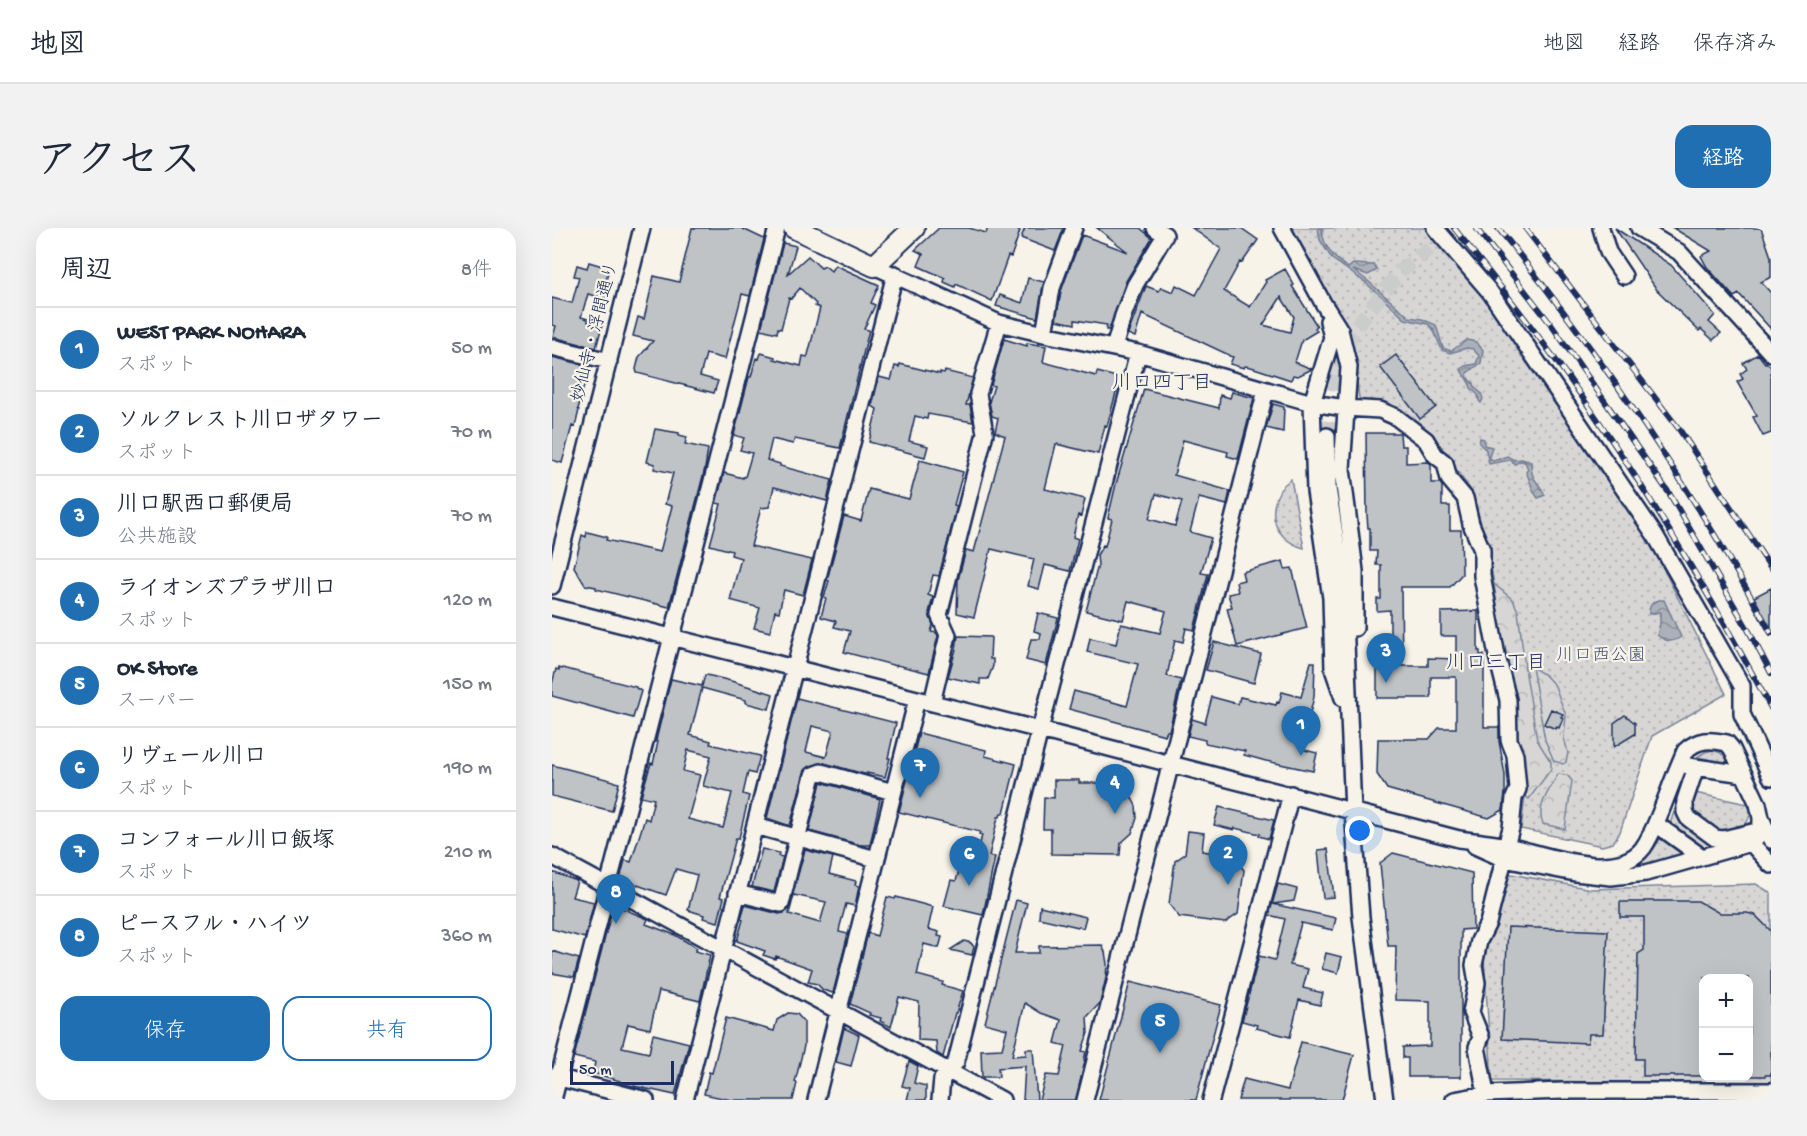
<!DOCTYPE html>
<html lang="ja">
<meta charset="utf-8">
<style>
body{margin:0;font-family:"Gochi Hand","Klee One",sans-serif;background:#f2f2f3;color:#1f2937}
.controls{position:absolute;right:18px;bottom:18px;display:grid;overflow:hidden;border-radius:12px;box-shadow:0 6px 24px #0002}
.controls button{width:54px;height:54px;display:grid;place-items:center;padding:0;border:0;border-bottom:2px solid #e0e1e3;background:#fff;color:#1f2937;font:30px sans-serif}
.scale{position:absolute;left:18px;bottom:15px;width:104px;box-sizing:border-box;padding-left:6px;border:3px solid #1b2f5e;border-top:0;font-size:16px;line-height:21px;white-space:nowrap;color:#1b2f5e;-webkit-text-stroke:4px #f7f3e8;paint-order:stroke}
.you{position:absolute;left:808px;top:603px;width:21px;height:21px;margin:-15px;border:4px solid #fff;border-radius:50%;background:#1a73e8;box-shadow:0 0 0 9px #1a73e833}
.badge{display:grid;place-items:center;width:39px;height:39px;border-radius:50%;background:#1f6fb2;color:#fff;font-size:20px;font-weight:700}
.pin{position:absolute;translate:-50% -50px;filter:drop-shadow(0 2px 3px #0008)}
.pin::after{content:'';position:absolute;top:32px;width:21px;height:18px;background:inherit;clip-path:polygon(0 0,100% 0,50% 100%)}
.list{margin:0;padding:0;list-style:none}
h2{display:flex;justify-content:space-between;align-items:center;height:78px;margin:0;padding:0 24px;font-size:26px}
h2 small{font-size:20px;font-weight:400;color:#747a83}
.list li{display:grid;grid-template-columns:39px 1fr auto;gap:18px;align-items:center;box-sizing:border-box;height:84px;padding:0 24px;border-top:2px solid #e0e1e3}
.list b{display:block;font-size:22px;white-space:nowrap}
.list p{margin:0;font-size:20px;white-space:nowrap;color:#747a83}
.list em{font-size:20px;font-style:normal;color:#747a83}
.actions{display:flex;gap:12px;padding:18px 24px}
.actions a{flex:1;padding:14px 0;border:2px solid #1f6fb2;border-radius:18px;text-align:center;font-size:21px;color:#1f6fb2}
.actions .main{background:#1f6fb2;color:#fff}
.map{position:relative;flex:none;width:1219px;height:872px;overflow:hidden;border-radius:18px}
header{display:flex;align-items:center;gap:36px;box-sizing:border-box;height:84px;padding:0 30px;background:#fff;border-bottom:2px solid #e0e1e3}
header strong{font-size:28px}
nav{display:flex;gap:33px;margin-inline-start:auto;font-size:21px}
.intro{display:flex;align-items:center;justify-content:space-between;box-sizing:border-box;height:144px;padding:0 36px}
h1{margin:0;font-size:42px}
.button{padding:15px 27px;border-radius:18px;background:#1f6fb2;color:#fff;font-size:21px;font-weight:700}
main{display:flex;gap:36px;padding:0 36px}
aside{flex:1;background:#fff;border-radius:18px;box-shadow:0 6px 24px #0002}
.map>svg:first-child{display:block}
.grass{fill:url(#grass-dots);stroke:#798299;stroke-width:1.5;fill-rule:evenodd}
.forest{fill:url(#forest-crowns);stroke:#798299;stroke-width:1.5}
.garden{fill:#d7d6d4;stroke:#798299;stroke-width:1.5}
.water{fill:url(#water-waves);stroke:#727c95;stroke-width:1.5}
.building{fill:#c0c3c5;stroke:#1b2f5e;stroke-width:1.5;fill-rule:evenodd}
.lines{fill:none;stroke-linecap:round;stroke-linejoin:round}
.minor-tunnel{stroke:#cbcccc;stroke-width:15;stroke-dasharray:15 8;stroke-linecap:butt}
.minor-casing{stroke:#1b2f5e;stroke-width:20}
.major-casing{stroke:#1b2f5e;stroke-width:24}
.minor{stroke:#f7f3e8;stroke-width:15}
.major{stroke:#f7f3e8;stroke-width:20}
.rail-casing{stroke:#1b2f5e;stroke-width:6}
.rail{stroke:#f7f3e8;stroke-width:4;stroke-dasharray:11;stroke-linecap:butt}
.labels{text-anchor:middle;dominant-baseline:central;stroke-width:4.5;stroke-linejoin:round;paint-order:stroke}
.street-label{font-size:18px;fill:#1b2f5e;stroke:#f7f3e8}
.park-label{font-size:18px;fill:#415076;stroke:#f7f3e8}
.neighbourhood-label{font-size:20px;fill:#1b2f5e;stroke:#f7f3e8}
</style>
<header>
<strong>地図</strong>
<nav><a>地図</a><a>経路</a><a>保存済み</a></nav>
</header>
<div class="intro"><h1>アクセス</h1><a class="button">経路</a></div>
<main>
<aside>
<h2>周辺<small>8件</small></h2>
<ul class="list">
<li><span class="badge">1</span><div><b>WEST PARK NOHARA</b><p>スポット</p></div><em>50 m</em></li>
<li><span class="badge">2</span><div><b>ソルクレスト川口ザタワー</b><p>スポット</p></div><em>70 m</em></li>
<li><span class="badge">3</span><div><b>川口駅西口郵便局</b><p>公共施設</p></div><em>70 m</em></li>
<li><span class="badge">4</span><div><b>ライオンズプラザ川口</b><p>スポット</p></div><em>120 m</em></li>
<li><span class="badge">5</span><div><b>OK Store</b><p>スーパー</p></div><em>150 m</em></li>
<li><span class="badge">6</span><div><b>リヴェール川口</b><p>スポット</p></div><em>190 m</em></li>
<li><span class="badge">7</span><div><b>コンフォール川口飯塚</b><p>スポット</p></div><em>210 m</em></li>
<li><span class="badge">8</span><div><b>ピースフル・ハイツ</b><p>スポット</p></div><em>360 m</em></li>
</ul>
<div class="actions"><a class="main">保存</a><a>共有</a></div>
</aside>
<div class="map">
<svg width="1219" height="872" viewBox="0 0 1219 872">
<defs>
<pattern id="grass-dots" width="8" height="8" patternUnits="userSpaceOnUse" patternTransform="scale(1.5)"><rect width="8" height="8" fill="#d7d6d4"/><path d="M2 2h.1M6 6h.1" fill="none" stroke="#b8b8b8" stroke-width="1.8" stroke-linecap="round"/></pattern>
<pattern id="forest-crowns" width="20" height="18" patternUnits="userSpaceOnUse" patternTransform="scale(1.5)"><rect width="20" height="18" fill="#d7d6d4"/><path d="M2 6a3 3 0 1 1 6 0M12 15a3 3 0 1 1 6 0" fill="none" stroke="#b8b8b8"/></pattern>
<pattern id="water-waves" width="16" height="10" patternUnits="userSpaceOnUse" patternTransform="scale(1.5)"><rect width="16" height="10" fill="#acb0b9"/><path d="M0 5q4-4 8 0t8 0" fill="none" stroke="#8b909a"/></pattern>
</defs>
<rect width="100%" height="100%" fill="#f7f3e8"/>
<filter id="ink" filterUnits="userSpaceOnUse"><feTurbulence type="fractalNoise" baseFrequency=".0167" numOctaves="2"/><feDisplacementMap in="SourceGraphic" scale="12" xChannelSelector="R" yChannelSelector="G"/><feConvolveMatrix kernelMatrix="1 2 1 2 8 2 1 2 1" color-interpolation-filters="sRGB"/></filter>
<g filter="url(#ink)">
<path class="grass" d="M740,0h138l55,64 151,222 90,180 -74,42 -32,96 -7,11 -11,3 -81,-17 4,-33 -16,-118 -21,-130 -16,-56 -38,-54 -75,-40 -7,-54z
M739,251l13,69c-8,-2 -15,-6 -21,-12 -16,-17 -10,-45 8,-57z
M1161,522c7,2 14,6 15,13l-31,-6 8,-5z
M1135,544l-6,29 43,42c-4,2 -9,6 -14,6 -10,2 -36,-16 -40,-25z
M1143,565l52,11 4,6c-2,13 -6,16 -17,20 -5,1 -9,3 -14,2 -8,-1 -25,-16 -30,-23z
M1110,608l30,18 -63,17 -5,-3c17,-4 29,-16 38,-32z
M959,646l80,15 165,-5 15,9v190l-279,-2 -8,-123 20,-81zM1152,750h44v100h-44z"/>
<path class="forest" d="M942,356l19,16 5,11 7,57 12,72 14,22v7l-22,30 -4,-3z
M980,439l13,8 10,11 5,14 6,15 -2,23 4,15 -2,9 -3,2 -9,-3 -9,-21z
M1006,546l9,1 5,6 -7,48 -22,-5c-8,-17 8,-36 15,-50z"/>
<path class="garden" d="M784,116l6,23v15l-17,-4z"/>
<path class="water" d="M766,0h4c0,18 11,30 26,40l5,-4 21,1 3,5 -9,5 -15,-5 15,11 41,36 13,2 14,6 7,23 8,3 16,-11 9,2 7,8 -2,13 -14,10c0,5 2,8 7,10l1,5 6,5 2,6 -2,4 -2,-2 -1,-6 -7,-7c-1,-6 -7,-12 -10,-18l4,-4 11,-2 3,-8 -6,-7 -6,-1 -17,5 -8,-3 -9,-21 -5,-5 -23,-5 -39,-36 -34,-24 -12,-19z
M928,210l4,1v6l8,2 -3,10 4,4 14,-5 7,4 8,-1 9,3c0,20 7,18 14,33l-7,3c-6,-7 -8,-18 -12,-26l2,-3 -3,-7 -5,-1 -5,3 -5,-4 -21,4 -3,-14 -7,-7z
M1106,372h6l17,37c-9,6 -15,5 -24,-2l3,-11v-12l-11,2c0,-8 2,-11 9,-14z"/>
<path class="building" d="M140,0h49l23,11 -14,57 -8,-2 -17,65 -19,-5 -6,22 18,5 -4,12 -77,-20 -1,-4 3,-12 14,-16 -20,-5 5,-19 6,2 10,-43 25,6z
M387,0h30l17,5 2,-5h26l6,3 -9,26 -3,-1 -16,45 -36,-17 -1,3 -11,-5 1,-4 -27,-12 5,-12 -8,-4z
M473,0h39l-9,23 -34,-13z
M545,0h43l12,10 -26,43 -17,49h-3l1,-5 -32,-5v4l-19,-4 5,-29 21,-56 46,17z
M640,0h49l17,12 -16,23 -2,-1 -16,29 26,16 16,-25 -1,-2 20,-11 9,16 -2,1 25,40 -2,2 2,3 -15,9 -7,22 17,7 -14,7 -5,-1 -2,5 -40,-13 -6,-1 -1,2 -14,-4 3,-7 -4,-1v-1l-87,-41 -7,23 -7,-3 18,-48 13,5 2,-4 12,5 3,-7 20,10 25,-46zM729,69l13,20 -4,15 -27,-7z
M1063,0l56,37 44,50 -6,7 12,11 -8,7 -12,-11 -2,2 -42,-41z
M1121,0h88l10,29v20l-10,5 10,11v36l-32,-35 -5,3 -27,-30 -6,-11 10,-5z
M231,15l13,3 -8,28 20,-18 13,12 4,-2 6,5 4,-6 44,20 -8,18 4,2 -11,24 5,1 -29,118 -45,-9 -2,5 -21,-5 -5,21 13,4v2l52,14 -5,21 -53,-14 -5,20 -8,1 -10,38 61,14 -9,35 -19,-5 -5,22 -4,-1 -5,21 -16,-4 6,-20 -30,-8 11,-42 -10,-3 1,-4 -22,-6 11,-41 -5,-1 8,-30 19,5v-1h2l7,-24 -12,-3 4,-12 -10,-3 15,-58h2l5,-19 3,1 2,-6 14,4 -1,2 27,7 2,-10 4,1 1,-2 12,-47 -5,-2 1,-2 -16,-16 -9,11 -2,-1 -8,31 -3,-1 -1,5 -16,-4z
M37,34l20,6 -3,13 5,1 -5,17 -18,-5 -7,23 7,2v3l14,4 -6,22 -43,-11 3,-11 -4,-1v-27l20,5 7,-26 -5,-1 3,-11 10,3z
M476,50l16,4 -7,36 -41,-12 4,-11 22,8z
M452,111l23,7v-3l19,3 -3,16 53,14 1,-4 23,6 -13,48 -2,-1 -7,29 -42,-10 -11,45 40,10 -4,17 -3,-1 -5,22 5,2 -8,32 -25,-6 -6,24 -11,-3 6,-27 -43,-10 -17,68 -17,-4 1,-33 8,-30 8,2 31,-116 -10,-4 3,-14 -6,-2 -3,-14 5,-16 -3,-1z
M1206,126l7,9 1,-1 5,5v66l-8,3 -10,-19 4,-1 -20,-34 6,-3 -3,-5 7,-5 -4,-6z
M844,127l40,52 -16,12 -40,-52z
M0,129l37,9 -11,43 1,1 -4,17 -3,-1 -10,37 -10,-3z
M348,136l40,10v-2l4,1 1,-2 28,7 -7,27h4l3,17 -45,-8 -1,5 -12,-3 -6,25 19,5 -3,11 -56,-15 8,-33 -5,-3 7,-29 12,3 4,-14 4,1z
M592,161l75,19 1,-13 10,3 2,-6 22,6 -16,61 -11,-3 1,-4 -45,-12 -9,35 56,16 -3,14 -28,-7 -9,34 21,6 -10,35 7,1 -14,56 -8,-2 -3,14 -8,-2 -8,36 14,4 -12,51h-2l-2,4 -96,-26 5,-18 53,15 11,-42 -51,-12 3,-14 26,6 5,-20 39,9 6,-22 -38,-10 -5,19 -37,-9 12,-46 -1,-10 6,-10 2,1 7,-27 -4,-1 8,-34zM604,266l26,7 -7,25 -26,-7z
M721,176l11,3 -1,25 -17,-4z
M103,201l24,4v2l8,2 -2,7 23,5 -3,19 -36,139 -73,-18v-2l-11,-2 -11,-18 8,-32 4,2 1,-5 20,5 -1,3 54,12 12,-46 -7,-2 8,-31 -19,-4 1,-5 -8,-2z
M814,205h34l1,13h5v17l22,-1 3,2v19h9l2,3v20h8v24h11l1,44 -12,13h-49l1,79h26v-8l28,1v-23h-15v-24l37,-1v40h2v4h4v72h15v14l6,34v18l-2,17 -14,8 -102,-29 -10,-15 1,-35h51l10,-11h17v-51h-25v21h-54v-33l13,1v-56l-13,1v-12h4v-34h-5l1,-14h-7v-23h-2l-1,-13z
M368,232l43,12 -9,33 3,1 -18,70 -6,-1 -5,20 5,2 -4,16 4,12 -2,7 6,1 1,3 -9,37 -32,-8 -1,1 -52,-14 6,-21 -16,-4 2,-6 -15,-4 5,-19 -2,-1 5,-16 -2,-1 17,-64 17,5 8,-32 40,10z
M731,333l2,8 7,-1 15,60 -70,18 -10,-38 5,-1 -4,-13 10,-2 -2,-10 8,-2 -2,-8z
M1219,360v41l-17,-32z
M486,385l20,5 -12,47 -20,-5 5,-21h9l1,-6 -7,-2z
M406,408l33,1 -1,22h3v7l-5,13h-8v5l-32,-7 8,-28z
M662,414l47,12 -7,29 -48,-13z
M759,434h4l-1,35 -13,52 16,4 -4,18 -47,-10 -22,-6 1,-4 -40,-8v-3l-17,-4 4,-17 13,4 7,-26 26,7 2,-7 36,8 1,-3 2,1 3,-11 19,5z
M7,440l3,1 1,-1 73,19v1l5,3 -8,27 -81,-22v-12l4,-15 3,1z
M153,447h2l24,6 42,13 -4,15 -23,-6v-3l-44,-12 -12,47 21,6 -1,3 50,12 -5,18 -7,-2 -5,22 6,2 -10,42h-3l-16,59 4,1 -6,24 -15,-4 1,-3 -16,-5 9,-35 -21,-6 -10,26 -46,-16 5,-19 6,2 14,-44 4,2 5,-21 -13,-3 10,-33 2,1 5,-22h-2l1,-6 14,-57 31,7zM136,522l23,6 -8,30 29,7 -9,35 -35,-9 12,-44 -17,-4z
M245,470l99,25 -8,35h2l-5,19 -18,-4 1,2 -44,-12 -14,3 -6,7 -14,53 -23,-8zM260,498l21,5 -7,26 -20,-5z
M999,481l12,5 -2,3 2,1 -4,10 -2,-1 -1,2 -12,-5z
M1073,487l10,8v11l-21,13v-24z
M367,505l67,17 -1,6 31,8 -12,49h-3l-1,4h-2l-9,39 6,1 -12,58 -39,-9 7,-26 5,1 3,-10 10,3 3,-15 4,1 6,-25 -3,-1 1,-2 -81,-20z
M0,537l62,16v1l5,1 -7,28 -60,-15z
M502,552h25v3h31l9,3 12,10 5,10 1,12 -5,15 -11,10 -1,12 -69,-1v-25h-8l1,-32 10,1z
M269,554l59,17 -10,46h-10l-51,-14z
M667,579l55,13 -5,19 -10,-3 1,-2 -25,-6 -1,2 -20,-5z
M636,603l16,2 -2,18 23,3v4l11,3 8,9 -6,44 -13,9 -46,-6 -10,-13 6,-43 10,-7z
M210,621l17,4 -1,3 5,1 -9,35 -22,-5z
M776,621l6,48 -11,1 -5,-48z
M253,622l28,7 -4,17 27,7 -1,4 4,1 -4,20 -9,-2 -6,22 -1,6 9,2 -15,59 -10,-3 -6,-6 -9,-2 4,-13 -36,-13 -1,3 -12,-4 2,-4 -28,-10 6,-21 -2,-1 4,-14 34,9 5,-1 4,-3zM242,667l32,7 -6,21 -31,-9z
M841,625l79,20 1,56 -12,1v147h-53v-19h-5v-11l27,-1v-45l-35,-1 1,-54h-8l-8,-83z
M0,644l25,9 -5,16 22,5 -9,36 -33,-9z
M726,656l19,5 -3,12 -21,3 63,14 -3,12 -32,-7 -11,42 18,4 -5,19 20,5 -3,12 -21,-5 -9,37 -34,-9 1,-3 -15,-4 17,-65 16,4 10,-41 -16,-4z
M335,669l8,2 1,-2 37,10 -5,22 11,3 -1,4 4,1 -3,11 -15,-4 -7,31 26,7 -1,3 21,6 -7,22h-1l-12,44 -6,-4 -1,-12 -18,-1 1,-38 -20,-5 -8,30 -11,-6 1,-3 -12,-3 1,-2 -20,-9 18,-71 9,3z
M464,672l11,3 -12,50h24v-7l63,-1 3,7 2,12 -1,14 -6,25 -13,14 1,16 -6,18 4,1 -2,8 1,1 -9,39h-37l7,-25 13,1 7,-30 -11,-3 6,-23 -20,-7 -16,-10 -13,53 14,-1v-6h7l4,51h-14l2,-34 -27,2 1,9h-17l-1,-27 21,-1 5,-20 -22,-6z
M1092,673h54l21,12h28l8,2 16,16v144h-6v1h-16v-98h-45v98h-61v-17h-7l2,-105 6,-4v-33h-24v-15h24z
M61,678l15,4v1l20,8 -2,5 29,11 22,13 -2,3 15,4 -10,46 -41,-10 -9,38 -22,-5 -6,23 27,6 4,-19 36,9 -14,52 -55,-12v-2l-27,-8 2,-11 -21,-5z
M488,678l46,11 -3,11 -44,-10z
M956,699l100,4 -5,103h-14l-1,9 -86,-4z
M412,713l7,2 3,4 -2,8 -22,-5z
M0,723l27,8 -5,18 -22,-4z
M774,725l16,4 -4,16 -16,-4z
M578,754l91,23 -25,95h-97z
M236,785l9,1 7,8v24l-9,36 2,1 -4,17h-62l-27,-6 5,-22 3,1 14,-55 48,13 3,-11z
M292,800l15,7 -8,31 -15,-4z
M749,814l53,13 -12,45h-104l6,-21 44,11z
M357,833l9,5 -4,17 12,3v14h-19l3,-12 -8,-2z"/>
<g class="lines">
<path class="minor-tunnel" d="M775,208l9,-52 16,-52 48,-61 56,-43"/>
<defs>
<path id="minor" d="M730,0l41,75 17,27 9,37 -7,102 13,102v57
M883,0l55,64 165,243 87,151v28l29,63
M1049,0l7,24 16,24
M1087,0l40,24 92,101
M322,38l125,57 45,11 94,19 174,50 33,5 35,2 16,7 30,23 9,15 10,8 4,16 16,19 6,26 11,26v26l15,80 11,44 1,40 6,15 3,34 -4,9 -3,30 -5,18
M776,93l4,16 -20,66 3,88 16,107 2,71 10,29
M492,106l8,-46 22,-60
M0,119l57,14
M562,120l9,-32 12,-31 30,-50 -10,-7
M775,208l1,52 16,107 9,217 8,105 24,183
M0,358l90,-358
M0,379l488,123 419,109c16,2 33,4 49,7 36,8 108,37 135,2 8,-11 13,-25 18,-37 8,-20 15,-40 24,-60 13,-12 25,-12 42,-8l5,6 26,55 3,14 10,22
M380,475l16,-68 -9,-20 46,-182 -7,-39 21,-71
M1136,538l56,8
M1144,539l-11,33v12l3,6 27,20 8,1 38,-9
M1104,596l46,33
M203,598l121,33
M1199,615l20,22
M923,618l29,13 71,14 36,4 35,-4 105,-30c9,-8 10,-14 10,-25
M0,628l450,244
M185,665l44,11 32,-129 8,-3 72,20
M0,848l94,24
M934,866l-9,-47 4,-10 -10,-25 6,-29 -3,-18 5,-24 9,-18 16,-64
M1,872l224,-872
M133,872l210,-826
M264,872l101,-401
M388,872l2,-21 14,-17 84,-332 98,-377
M533,872l181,-710
M659,872l80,-306
M902,872l32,-6 77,-3h208"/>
<path id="major" d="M242,0l80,38 40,-38"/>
</defs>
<use href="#minor" class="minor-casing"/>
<use href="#major" class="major-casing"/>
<use href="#minor" class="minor"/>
<use href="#major" class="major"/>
<defs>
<path id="rail" d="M902,0c27,34 55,69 81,104 89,118 166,246 236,376
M924,0l74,95 119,170 81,140 21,40
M946,0c103,127 195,262 273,405
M973,0l154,201 92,139"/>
</defs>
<use href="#rail" class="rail-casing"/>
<use href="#rail" class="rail"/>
</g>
</g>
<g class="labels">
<g class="street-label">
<text transform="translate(44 104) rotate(-76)">妙仙寺・浮間通り</text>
</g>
<g class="park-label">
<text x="1049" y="428">川口西公園</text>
</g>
<g class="neighbourhood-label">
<text x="610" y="156">川口四丁目</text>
<text x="944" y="436">川口三丁目</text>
</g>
</g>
</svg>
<div class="controls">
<button>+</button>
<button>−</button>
</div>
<div class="scale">50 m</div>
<div class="you"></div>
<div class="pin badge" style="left:749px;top:528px">1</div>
<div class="pin badge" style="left:676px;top:657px">2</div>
<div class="pin badge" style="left:834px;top:455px">3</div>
<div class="pin badge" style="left:563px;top:586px">4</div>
<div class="pin badge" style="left:608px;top:825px">5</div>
<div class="pin badge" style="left:417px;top:658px">6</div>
<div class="pin badge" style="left:368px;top:570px">7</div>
<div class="pin badge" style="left:64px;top:696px">8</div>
</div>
</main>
